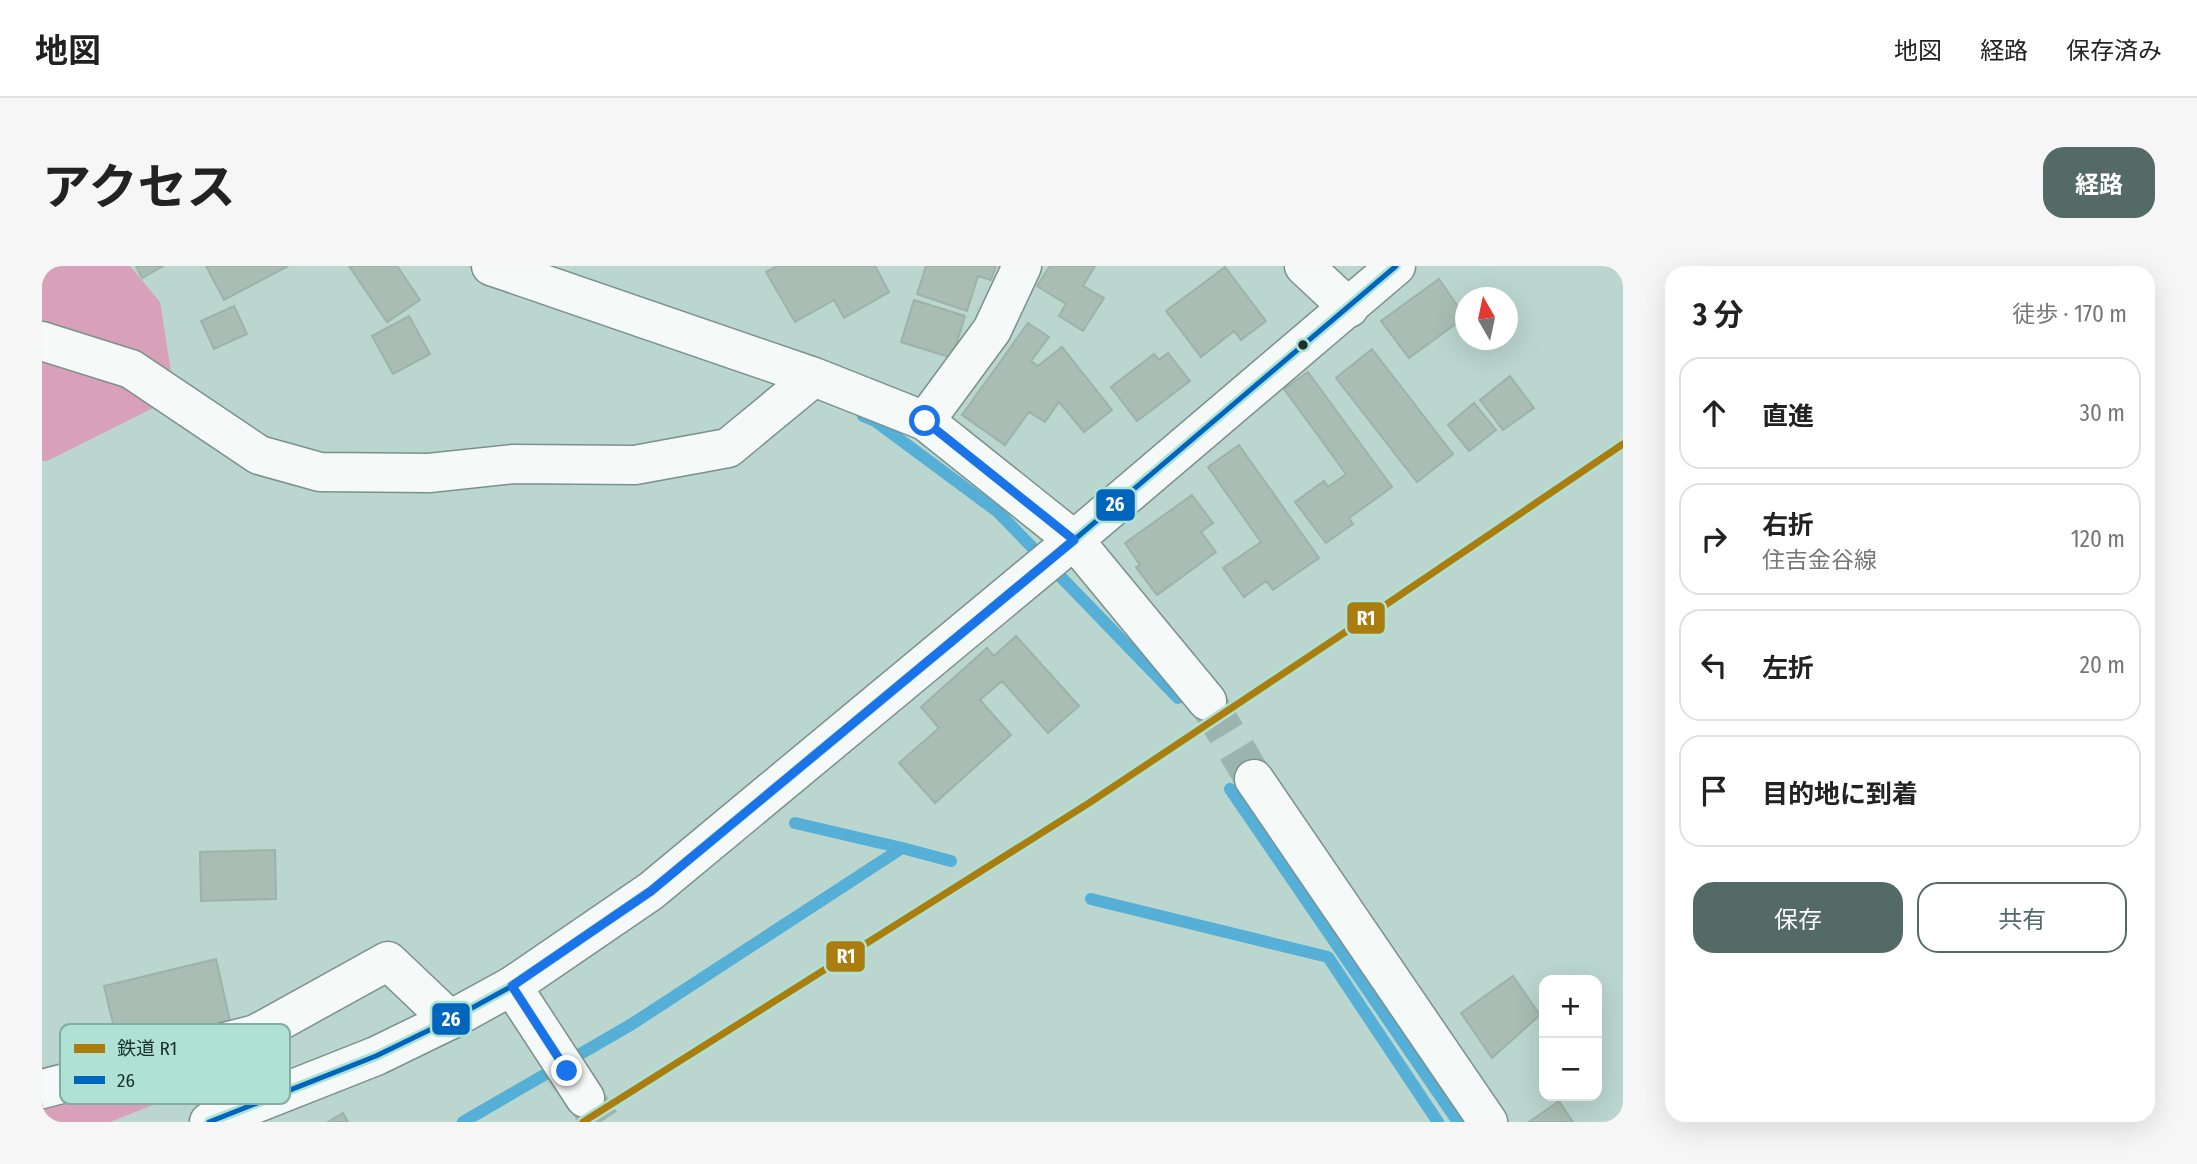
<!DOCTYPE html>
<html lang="ja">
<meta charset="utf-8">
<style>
body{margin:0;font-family:"Fira Sans Condensed","Noto Sans JP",sans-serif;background:#f6f6f6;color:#222}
.controls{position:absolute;right:21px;bottom:21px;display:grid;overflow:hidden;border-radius:14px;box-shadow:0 7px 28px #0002}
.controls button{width:63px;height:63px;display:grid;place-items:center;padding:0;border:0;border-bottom:2px solid #e0e0e0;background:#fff;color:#222;font:35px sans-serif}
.compass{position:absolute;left:1413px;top:21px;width:63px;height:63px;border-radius:50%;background:#fff;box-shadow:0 7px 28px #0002;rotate:351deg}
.stop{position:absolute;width:21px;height:21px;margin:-16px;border:5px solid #1a73e8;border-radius:50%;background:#fff}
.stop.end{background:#1a73e8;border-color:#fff;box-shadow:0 2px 7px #0008}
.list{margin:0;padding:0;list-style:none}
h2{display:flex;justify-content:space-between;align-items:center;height:91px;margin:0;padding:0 28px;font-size:30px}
h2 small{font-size:23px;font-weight:400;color:#767676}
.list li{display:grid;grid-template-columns:46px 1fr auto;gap:21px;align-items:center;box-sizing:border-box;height:112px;margin:0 14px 14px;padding:0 14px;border:2px solid #e0e0e0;border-radius:21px}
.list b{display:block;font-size:26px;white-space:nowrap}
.list p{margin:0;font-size:23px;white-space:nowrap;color:#767676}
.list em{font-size:23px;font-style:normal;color:#767676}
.actions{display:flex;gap:14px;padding:21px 28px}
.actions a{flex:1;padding:16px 0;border:2px solid #546b65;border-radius:21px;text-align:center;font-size:24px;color:#546b65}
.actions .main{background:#546b65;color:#fff}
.icon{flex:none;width:38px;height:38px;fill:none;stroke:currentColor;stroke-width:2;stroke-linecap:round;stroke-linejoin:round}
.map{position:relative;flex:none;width:1581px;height:856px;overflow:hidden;border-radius:21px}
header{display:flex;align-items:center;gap:42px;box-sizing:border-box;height:98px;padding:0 35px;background:#fff;border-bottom:2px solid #e0e0e0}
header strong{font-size:33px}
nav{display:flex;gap:38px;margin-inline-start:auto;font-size:24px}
.intro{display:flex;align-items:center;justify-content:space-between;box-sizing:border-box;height:168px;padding:0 42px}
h1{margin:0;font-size:49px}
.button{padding:18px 32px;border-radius:21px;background:#546b65;color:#fff;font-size:24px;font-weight:700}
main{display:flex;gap:42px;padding:0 42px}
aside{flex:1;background:#fff;border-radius:21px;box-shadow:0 7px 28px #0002}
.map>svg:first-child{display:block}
.forest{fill:#d9a0b9}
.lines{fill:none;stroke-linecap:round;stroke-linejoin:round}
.stream{stroke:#55afd6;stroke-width:12}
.building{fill:#a9bdb5;stroke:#9db2a9;stroke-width:2}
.street-tunnel{stroke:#9bb5ae;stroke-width:38;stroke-dasharray:38 19;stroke-linecap:butt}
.street-casing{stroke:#7b918b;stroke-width:41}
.secondary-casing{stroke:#7b918b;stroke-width:41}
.street{stroke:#f5f9f8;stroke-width:38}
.secondary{stroke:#f5f9f8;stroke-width:38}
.bus-1-casing{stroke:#afe1d4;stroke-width:10}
.bus-1{stroke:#0065bd;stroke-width:5}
.rail-1-casing{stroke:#afe1d4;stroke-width:12}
.rail-1{stroke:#ab7d0f;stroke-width:7}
.route{stroke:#1a73e8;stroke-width:9}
.bus-dot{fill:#1d312c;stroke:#afe1d4;stroke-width:2.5}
.key{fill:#afe1d4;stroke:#83aca2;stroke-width:2}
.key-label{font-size:19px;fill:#1d312c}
.line-badge{stroke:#afe1d4;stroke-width:2.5}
.badge-label{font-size:19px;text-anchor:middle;font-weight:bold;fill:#fff}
</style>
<header>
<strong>地図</strong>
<nav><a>地図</a><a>経路</a><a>保存済み</a></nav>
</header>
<div class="intro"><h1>アクセス</h1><a class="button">経路</a></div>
<main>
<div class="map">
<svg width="1581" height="856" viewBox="0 0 1581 856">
<rect width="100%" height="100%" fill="#bad6ce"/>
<path class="forest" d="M0,0h88l30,36 15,95 -128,64h-5z
M181,791l-2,21 -111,44h-68v-24z"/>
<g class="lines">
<path class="stream" d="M821,150l12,5 123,91 180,186
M1188,523l228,333
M753,557l107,25
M1049,633l237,58 110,165
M421,856l169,-98 270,-176 49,13"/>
</g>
<path class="building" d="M94,0h27l-21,12z
M164,0h82l-64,34z
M307,0h48l23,34 -33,22z
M735,0h98l14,26 -45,26 -10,-18 -39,22 -29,-50z
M884,0h70l-5,14 -13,-4 -11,35 -50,-17z
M1008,0h45l-12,20 21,12 -21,33 -24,-15 7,-12 -29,-18z
M1183,1l41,54 -25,19 -7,-9 -33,26 -35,-46z
M1397,13l26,38 -56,41 -28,-37z
M872,34l51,16 -13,42 -51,-16z
M192,40l13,28 -33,15 -13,-28z
M367,50l21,38 -37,20 -21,-38z
M986,57l21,14 -18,24 7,5 24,-19 50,63 -28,22 -25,-30 -14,20 -16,-10 -24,33 -43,-30z
M1330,83l81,105 -36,28 -81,-104z
M1126,87l22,28 -53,40 -26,-34 43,-33 5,6z
M1266,106l84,115 -43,31 4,6 -27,19 -31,-41 29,-21 4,6 18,-13 -62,-85z
M1468,110l24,32 -31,22 -23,-30z
M1432,137l22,27 -27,21 -21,-26z
M1197,179l80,113 -46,32 -7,-9 -22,16 -21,-29 38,-26 -53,-75z
M1150,229l21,28 -12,9 15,20 -59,43 -21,-28 4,-2 -15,-22z
M974,370l63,70 -31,27 -46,-52 -22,19 31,35 -76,68 -36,-40 40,-35 -18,-21 66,-59 7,8z
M233,584l1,49 -75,2 -1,-49z
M174,693l14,62 -111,27 -15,-62z
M1471,710l27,39 -48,43 -31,-45z
M1517,835l14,21h-44z
M301,847l5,9h-20z"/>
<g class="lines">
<path class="street-tunnel" d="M1165,435l47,78
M543,832l16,24"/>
<defs>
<path id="street" d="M449,0l323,111 111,44 149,119 133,161
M1262,0l45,42
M0,75l89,28 128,86 61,17 109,1 84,-9 122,1 93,-17 86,-71
M883,155l67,-91 30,-64
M1212,513l234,343
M470,720l73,112
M0,823l214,-55 132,-73 62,59"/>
<path id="secondary" d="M167,856l167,-66 74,-36 62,-34 139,-95 423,-351 322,-274"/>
</defs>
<use href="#street" class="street-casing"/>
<use href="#secondary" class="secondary-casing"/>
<use href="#street" class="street"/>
<use href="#secondary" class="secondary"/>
<defs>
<path id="bus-1" d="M167,856l167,-66 74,-36 62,-34 139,-95 423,-351 322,-274"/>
</defs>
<use href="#bus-1" class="bus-1-casing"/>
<use href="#bus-1" class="bus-1"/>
<defs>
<path id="rail-1" d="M541,856l506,-319 258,-172 276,-187"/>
</defs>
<use href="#rail-1" class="rail-1-casing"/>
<use href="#rail-1" class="rail-1"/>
</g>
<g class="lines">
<path class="route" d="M525,805l-55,-85 139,-95 423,-351 -149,-119"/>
</g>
<circle class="bus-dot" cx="1261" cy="79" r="6"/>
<rect x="18" y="758" width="230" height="80" rx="10" class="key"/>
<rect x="32" y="778" width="31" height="9" fill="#ab7d0f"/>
<rect x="32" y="810" width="31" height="8" fill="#0065bd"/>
<g class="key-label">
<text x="75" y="789">鉄道 R1</text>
<text x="75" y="821">26</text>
</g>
<g class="line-badge">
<rect x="1053" y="222" width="41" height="34" rx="7" fill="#0065bd"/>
<rect x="1304" y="335" width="40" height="34" rx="7" fill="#ab7d0f"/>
<rect x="783" y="674" width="41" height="33" rx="7" fill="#ab7d0f"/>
<rect x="389" y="736" width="40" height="34" rx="7" fill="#0065bd"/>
</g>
<g class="badge-label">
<text x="1073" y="245">26</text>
<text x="1324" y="359">R1</text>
<text x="804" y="697">R1</text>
<text x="409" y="760">26</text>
</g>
</svg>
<div class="controls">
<button>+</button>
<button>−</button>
</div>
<svg class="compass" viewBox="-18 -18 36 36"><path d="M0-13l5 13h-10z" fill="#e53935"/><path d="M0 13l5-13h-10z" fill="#767676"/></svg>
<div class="stop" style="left:883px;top:155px"></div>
<div class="stop end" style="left:525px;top:805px"></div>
</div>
<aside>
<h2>3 分<small>徒歩 · 170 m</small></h2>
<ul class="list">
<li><svg class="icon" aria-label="ahead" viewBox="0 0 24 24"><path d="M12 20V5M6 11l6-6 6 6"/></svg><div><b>直進</b></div><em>30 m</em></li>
<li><svg class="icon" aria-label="right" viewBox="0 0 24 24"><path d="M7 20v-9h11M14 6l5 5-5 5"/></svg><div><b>右折</b><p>住吉金谷線</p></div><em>120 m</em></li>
<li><svg class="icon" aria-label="left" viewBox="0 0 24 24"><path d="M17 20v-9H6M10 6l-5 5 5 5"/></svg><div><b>左折</b></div><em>20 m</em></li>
<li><svg class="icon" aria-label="arrive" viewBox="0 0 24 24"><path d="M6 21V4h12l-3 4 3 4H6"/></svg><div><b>目的地に到着</b></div></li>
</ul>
<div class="actions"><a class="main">保存</a><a>共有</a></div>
</aside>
</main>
